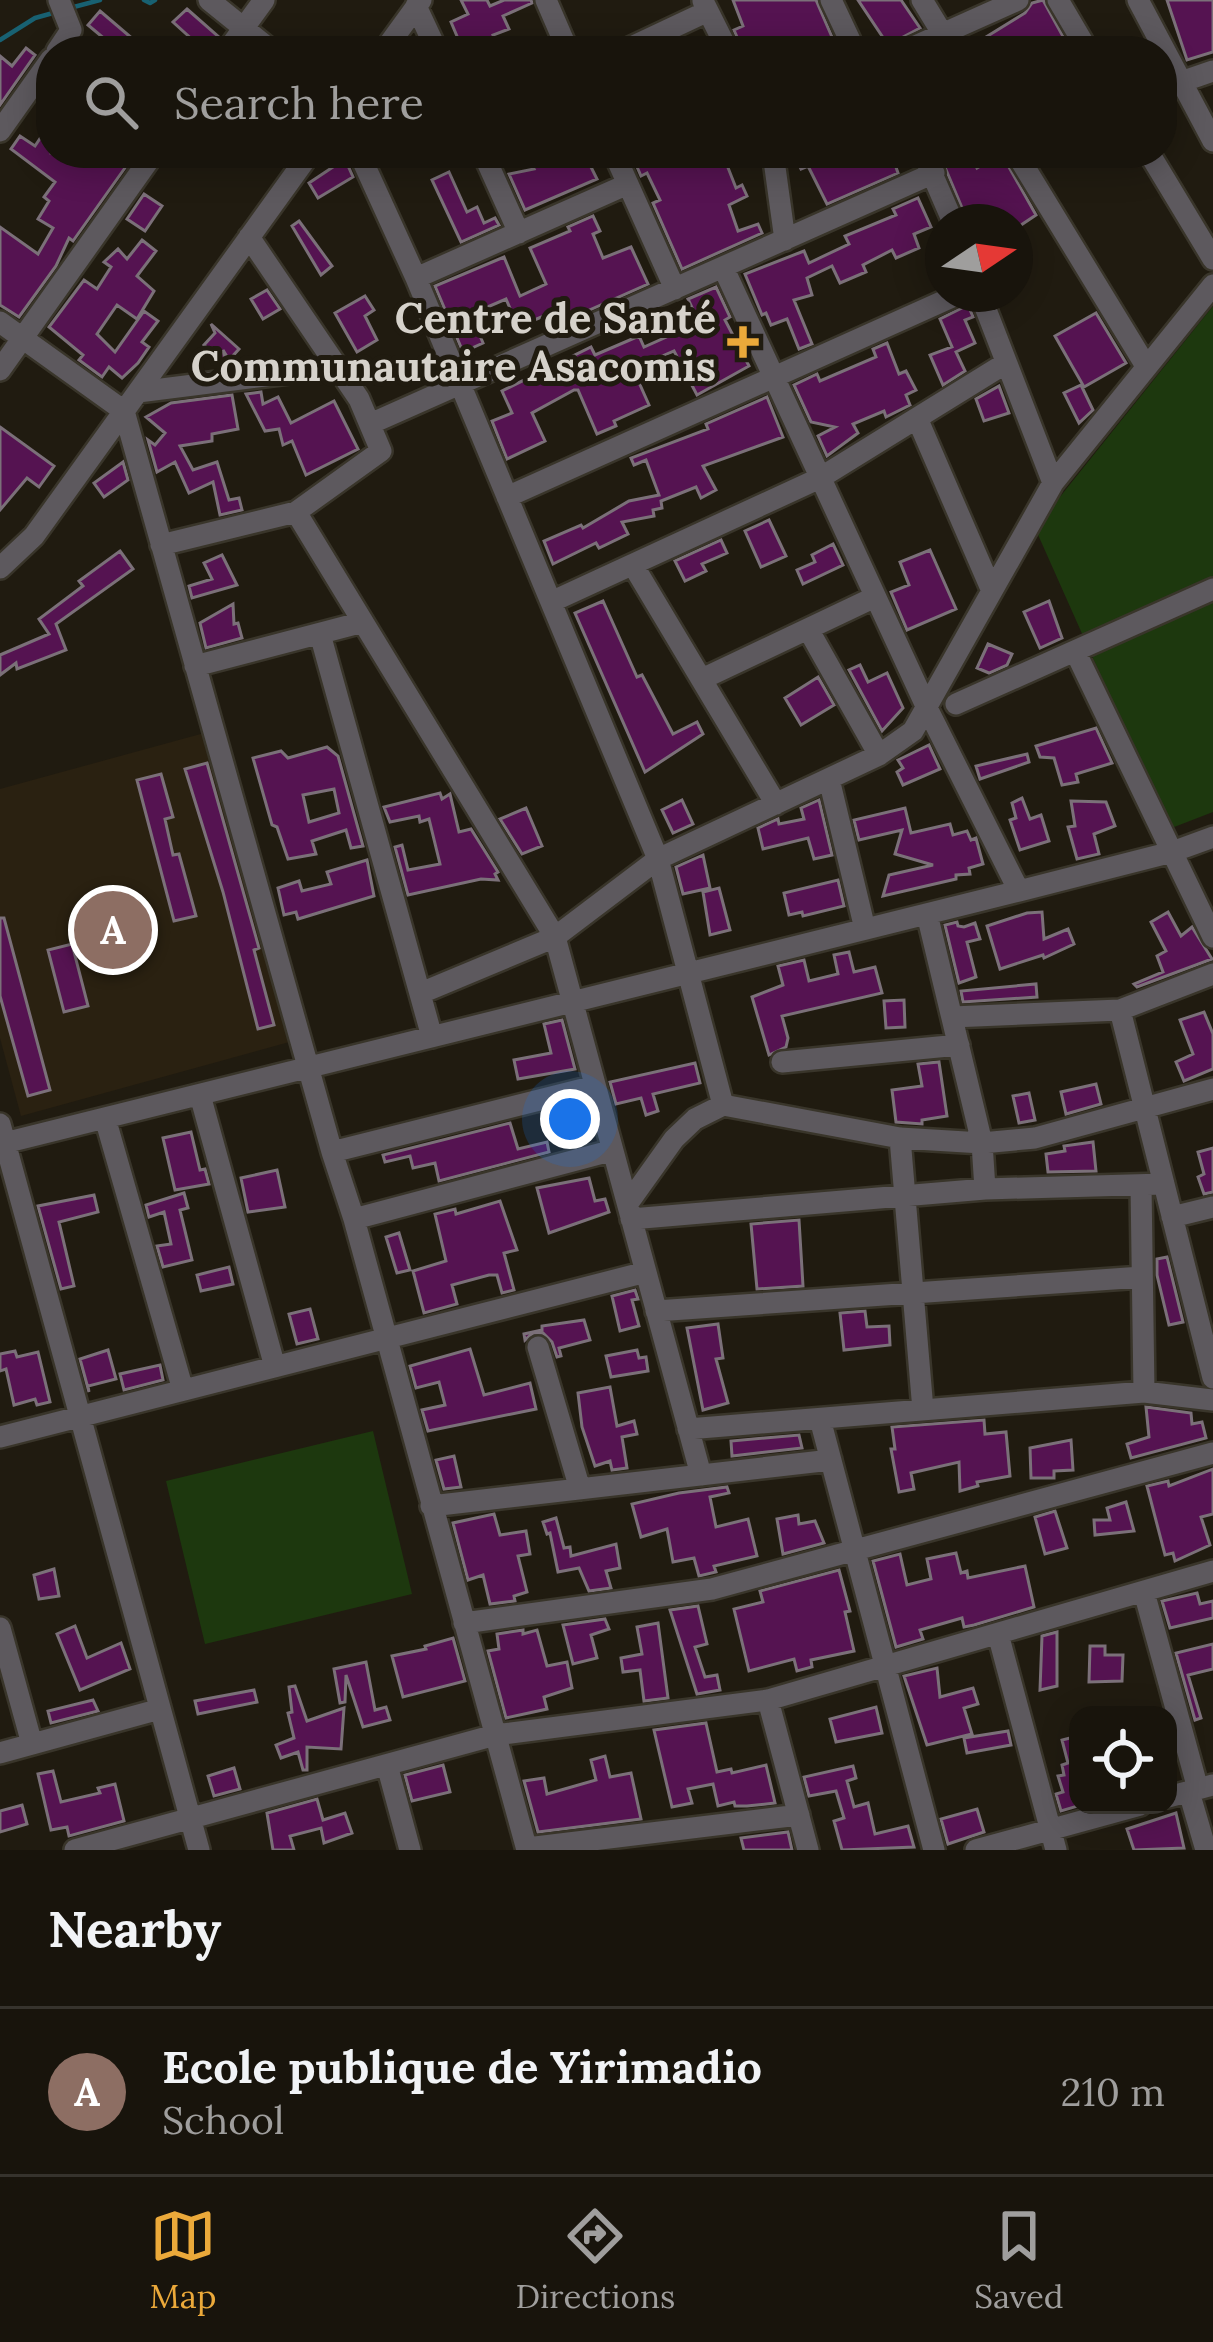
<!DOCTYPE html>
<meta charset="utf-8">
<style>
body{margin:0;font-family:Lora,serif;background:#211d15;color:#f1f3f6}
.controls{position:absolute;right:36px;bottom:36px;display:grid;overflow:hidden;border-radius:24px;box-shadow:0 6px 30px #0003}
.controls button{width:108px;height:108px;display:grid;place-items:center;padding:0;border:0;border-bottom:3px solid #36332d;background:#18140c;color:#f1f3f6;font:60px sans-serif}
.compass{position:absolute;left:925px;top:204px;width:108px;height:108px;border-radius:50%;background:#18140c;box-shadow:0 6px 30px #0003;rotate:77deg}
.you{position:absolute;left:570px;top:1119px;width:42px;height:42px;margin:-30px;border:9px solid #fff;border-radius:50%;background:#1a73e8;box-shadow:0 0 0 18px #1a73e833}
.badge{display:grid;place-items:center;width:78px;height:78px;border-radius:50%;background:#eba93a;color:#fff;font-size:39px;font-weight:700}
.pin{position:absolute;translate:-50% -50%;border:6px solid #fff;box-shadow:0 3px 12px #0006}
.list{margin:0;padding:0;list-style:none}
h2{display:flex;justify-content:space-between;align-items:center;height:156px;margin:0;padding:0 48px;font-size:51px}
h2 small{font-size:39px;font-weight:400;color:#9f9e9d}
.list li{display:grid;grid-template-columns:78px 1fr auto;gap:36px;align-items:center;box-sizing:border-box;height:168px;padding:0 48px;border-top:3px solid #36332d}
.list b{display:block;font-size:45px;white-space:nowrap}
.list p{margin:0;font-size:39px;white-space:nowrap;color:#9f9e9d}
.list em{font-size:39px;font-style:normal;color:#9f9e9d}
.icon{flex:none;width:66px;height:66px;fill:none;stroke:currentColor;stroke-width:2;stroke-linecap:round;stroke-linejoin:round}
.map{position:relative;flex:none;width:1213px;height:1850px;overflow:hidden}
.search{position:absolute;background:#18140c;box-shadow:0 6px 30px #0003;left:36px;right:36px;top:36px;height:132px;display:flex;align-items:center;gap:30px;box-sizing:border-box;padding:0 42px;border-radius:48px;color:#9f9e9d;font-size:45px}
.sheet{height:324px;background:#18140c}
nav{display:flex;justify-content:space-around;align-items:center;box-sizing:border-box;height:168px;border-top:3px solid #36332d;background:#18140c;font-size:33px;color:#9f9e9d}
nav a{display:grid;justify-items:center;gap:6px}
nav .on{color:#eba93a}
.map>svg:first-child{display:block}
.education{fill:#2a2111}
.green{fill:#1d380e}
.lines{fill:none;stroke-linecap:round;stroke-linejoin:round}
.stream{stroke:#186172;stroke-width:4.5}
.building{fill:#551351;stroke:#7b7079;stroke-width:3;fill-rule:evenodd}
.minor-casing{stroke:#39352a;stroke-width:26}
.minor{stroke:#5d595e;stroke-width:21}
.poi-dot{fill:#eba93a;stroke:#201b10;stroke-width:4.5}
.labels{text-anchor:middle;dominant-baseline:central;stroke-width:10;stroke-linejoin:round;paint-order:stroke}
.poi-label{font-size:42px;font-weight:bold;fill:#d6d2cb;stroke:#201b10;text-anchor:end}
</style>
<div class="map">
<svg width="1213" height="1850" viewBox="0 0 1213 1850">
<rect width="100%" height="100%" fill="#201b10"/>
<path class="education" d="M208,732l85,309 -272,75 -21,-78v-249z"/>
<path class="green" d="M1213,306v506l-44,17 -134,-301z
M373,1431l39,163 -207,50 -39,-163z"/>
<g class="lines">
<path class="stream" d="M144,0l6,3 5,-3
M70,8l30,-8
M0,40l35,-22 18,-5"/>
</g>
<path class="building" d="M461,0h26l3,6 14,-6h27l1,3 -29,13 6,13 -16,6 7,16h-22l-4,-8 -12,5 -11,-26 17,-8z
M733,0h83l22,51h-95l-9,-21 9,-4z
M858,0h43l19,28 -32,17z
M1043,0l28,51h-77l-8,-14 39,-24 7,-10z
M1167,0h46v52l-26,8z
M187,9l32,28 -7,14h-7l-32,-29z
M100,11l47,40h-28l-31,-26z
M26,48l9,7 -35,50v-49l12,10z
M51,122v31h73l8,5 -59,83 -4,-3 -13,28 -37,51 -19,-12v-78l38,27 15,-26 -15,-9 11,-18 -5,-4 11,-15 -44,-33 9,-13 15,10z
M525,153h59l13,26 -72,31 -16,-36 25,-5z
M631,153h83l4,9 7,-2 11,28 6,-3 5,11 -18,9 9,26 20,-7 4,9 -80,36 -29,-66 7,-3 -13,-27 -6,3z
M793,153h98l7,20 -71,31 -19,-38 -7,3z
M939,153h31l7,15 24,-15 35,62 -21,14v-7h-22l-5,-7 -20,7z
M345,159l8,18 -35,21 -9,-15z
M449,172l18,40 10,-5 7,16 11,-5 4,7 -38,17 -29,-62z
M144,194l18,12 -17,25 -18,-12z
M918,198l13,29 -17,7 5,14 -23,10 -4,-8 -29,15 3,7 -26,11 -8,-17 -25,12 5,17 -18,5 18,44 -13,5 -12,-30 -16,6 -5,-12 -4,2 -17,-41 59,-23 5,12 40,-19 -4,-8 51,-21 -3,-6z
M593,216l7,15 -7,3 10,24 28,-11 17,37 -97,43 -5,-12 -28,12 -12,-28 -35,15 12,29 -20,9 -28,-66 69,-29 16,39 26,-12 -16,-36 40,-17 -2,-4z
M299,221l33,45 -11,9 -29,-49z
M142,240l14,11 -19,25 17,15 -17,28 -20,-14 -20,29 18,18 29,-41 14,10 -16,21 7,5 -11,16 -16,15 -13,-11 -7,10 -23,-17 4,-5 -34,-28 35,-47 13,9 14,-22 -7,-5 14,-13 9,10z
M716,287l14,30 -5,3 24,46 -52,29 -23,-44 -41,18 16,36 -35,16 2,5 -19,8 -19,-44h-4l-42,23 13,28 -38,18 -15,-38 20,-8 -10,-22 89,-44 4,8 44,-19 5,11 29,-13 -5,-11 26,-11 -6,-13z
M267,290l13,19 -17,10 -12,-20z
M365,296l9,14 -9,6 12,24 -20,12 -22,-39z
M968,305l5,12 -8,3 10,23 -19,9 9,19 -22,14 -13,-30 22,-8 -12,-28z
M1096,313l30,50 -42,24 -29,-51z
M211,324l28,25 -10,11 -6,-10 3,15 -22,-20 11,-12z
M887,343l12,31 7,-3 10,19 -10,5 4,10 -24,12 -2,-6 -31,13 5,9 -31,23 -9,-20 17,-9 -24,-5 -17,-37 23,-11 3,7 56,-24 -3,-8z
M1081,385l12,25 -14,13 -15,-30z
M999,386l10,27 -25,8 -8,-22z
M261,392l2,12 15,-7 13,26 43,-22 24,48 -52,26 -14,-34 -9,4 -4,-16 -14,2 -19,-37z
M232,395l6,34 -26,5v7l-32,5 13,24 24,-8 12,38 10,-2 3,12 -22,5 -7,-33 -24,11 -14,-31 -18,10 -9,-32 7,5 10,-12 -19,-16 25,-14z
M767,397l16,40 -80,29 13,24 -15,8 -5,-11 -35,14 1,7 -9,2 1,6 -32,6 6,12 -29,14 -3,-5 -43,21 -9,-23 37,-16 2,3 46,-27 30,-6 -13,-35 -12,5 -3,-7 77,-29 -2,-5z
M0,427l54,39 -15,21 -12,-9 -27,32z
M123,462l5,18 -24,17 -10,-14z
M769,520l17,36 -25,11 -16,-36z
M721,540l6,13 -25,11 4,7 -21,10 -10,-20z
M833,544l10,21 -40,19 -6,-14 18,-8 -3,-7z
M930,550l26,59 -49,21 -16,-38 18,-7 -9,-23z
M120,551l13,18 -77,55 10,26 -49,19 -1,-6 -16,12v-20l49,-21 -10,-15 44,-33 -4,-5z
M222,555l15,30 -45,13 -3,-12 23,-7 -8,-16z
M603,601l34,76 5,-2 31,59 24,-12 6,12 -58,38 -70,-159z
M1049,601l13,37 -22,10 -16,-36z
M233,604l1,20 4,-1 4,15 -36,10 -6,-25z
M988,644l24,10 -5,11 -18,8 -12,-5z
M860,665l8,17 19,-9 16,35 -21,23 -33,-61z
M818,677l16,28 -33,20 -16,-27z
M1096,728l16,35 -36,11 2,8 -16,3 -8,-27 -14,-1 -4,-11z
M929,745l11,24 -37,16 -6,-13 6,-4 -5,-8z
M327,747l11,9 25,90 -12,2 -5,-18 -34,11 4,13 -28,5 -11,-32 -5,-2 -19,-67 28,-7 7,7zM334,789l5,24 -30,9 -6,-27z
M1027,754l2,8 -49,17 -4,-13z
M207,763l52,185 -5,2 20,75 -16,4 -35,-137 -38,-123z
M161,774l12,43 -8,2 8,36 6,-1 17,62 -22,5 -37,-141z
M440,793l2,6 8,-5 9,38 12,-3 27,43 -3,2 3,6 -17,-1 -73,16 -13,-48 7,-2 6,25 32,-6 -11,-45 -9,3 -1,-6 -29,6 -6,-15z
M1022,798l8,21 11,-4 8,26 -29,9 -10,-30 6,-2 -4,-15z
M682,800l11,24 -20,9 -11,-23z
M819,800l13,55 -18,4 -6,-21 -45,11 -5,-21 20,-9 1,5 25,-5 -3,-11z
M1071,801l35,1 9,24 -21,8 5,20 -22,5 -9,-32 7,-1z
M526,808l16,38 -20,8 -22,-35z
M905,808l6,25 39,-9 3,11 14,-4 4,9 5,-2 7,26 -14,4 1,6 -14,1v4l-73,17 6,-21 44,-10 -38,-11 7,-24 -43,10 -5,-20z
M703,855l7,33 -27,6 -7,-27z
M367,860l7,36 -76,23 -2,-7 -12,3 -6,-27 21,-7 3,10 29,-7 -4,-12z
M838,880l6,26 -41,10 -1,-4 -13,3 -5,-22z
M719,888l11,42 -20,5 -7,-43z
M1042,912l2,27 24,-10 6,15 -30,14 -1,-3 -43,14 -13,-43 40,-13z
M1168,912l13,24 11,-9 20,32 -75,28 -3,-3 29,-12 -6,-16 9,-5 -15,-29z
M0,918h4l46,172 -22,6 -28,-100z
M957,922l1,4 6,1 11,-4 5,16 -13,3 9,35 -17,6 -14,-58z
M72,944l16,62 -24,6 -16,-62z
M849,952l5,20 21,-5 7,26 -100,23 6,22 -2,9 -17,8 -17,-58 31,-12 -5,-19 26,-6 5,21 29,-7 -4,-19z
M1036,984l1,13 -74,5 -2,-11z
M904,1000l1,27 -19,1 -2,-27z
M1204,1012l9,22v35l-29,12 -8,-19 17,-8 -13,-34z
M562,1020l13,49 -57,10 -4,-19 37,-7 -7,-29z
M939,1062l8,54 -25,4v4l-26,-2 -4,-32 30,-4 -4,-22z
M695,1063l5,20 -47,11 5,17 -12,4 -5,-17 -25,6 -6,-22z
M1096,1084l5,20 -35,10 -5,-22z
M1029,1093l6,27 -16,3 -6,-27z
M510,1123l8,26 29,-7 2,10 -110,29 -4,-18 -22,5 -3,-12 -25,6 -2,-7z
M191,1132l9,38 5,-1 4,15 -34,6 -12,-52z
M1093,1142l3,29 -48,1 -2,-18 19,-3 -1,-5z
M1213,1148v44l-9,2 -6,-17 6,-3 -6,-22z
M277,1170l8,37 -37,5 -7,-34z
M589,1178l6,23 10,-2 4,13 -60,21 -12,-45z
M184,1193l4,15 -8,2 12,50 -29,7 -6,-21 14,-2 -7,-32 -15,5 -3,-12z
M94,1195l4,17 -39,10 15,64 -13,3 -23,-83z
M500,1201l17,49 -13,3 10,37 -12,3 -5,-18h-8l-37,10 5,19 -33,9 -11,-42 33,-10 -11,-47 20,-5 1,5z
M799,1220l4,66 -46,3 -6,-65z
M399,1233l11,37 -13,3 -11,-36z
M1167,1257l16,65 -14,3 -12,-50v-16z
M229,1267l4,17 -32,7 -4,-16z
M635,1290l3,9 -6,1 7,26 -19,5 -8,-35z
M310,1309l8,30 -21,5 -8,-30z
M865,1311l2,16 22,-1 1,19 -46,5 -4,-37z
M584,1320l6,20 -31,8 2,8 -4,1 -5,-15 -9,-9h-10l-8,7 -1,-6 18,-4v-4z
M718,1324l5,34 -7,1 12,44 -25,7 -16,-82z
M470,1349l14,46 46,-12 6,26 -108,22 -6,-21 23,-5 -6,-23 -23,6 -6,-22z
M108,1350l8,29 -28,7 1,6 -9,-33z
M637,1350l2,8 7,-1 2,14 -37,6 -5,-21z
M15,1351l2,6 21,-5 12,50 -13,3 -2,-6 -21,6 -8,-36 -6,2v-17z
M160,1365l3,15 -39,10 -4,-16z
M610,1387l7,39 17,-5 3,13 -15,3 5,31 -15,2 -2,-9 -15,5 -13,-39 -4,-34z
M1146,1407l45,6 1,11 10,-2 4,16 -75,20 -4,-14 22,-7z
M984,1420l1,14 21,-2 4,44 -33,6 1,4 -18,5 -1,-29 -48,11 3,16 -15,3 -8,-43h4l-3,-22z
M799,1435l3,13 -70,8 -1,-15z
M1071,1440l2,30 -19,1v7h-23l-1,-30z
M454,1456l7,31 -17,2 -8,-29z
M1213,1469v45l-12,3 9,28 -35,16 -2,-8 -8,2 -18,-69 21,-5 1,5z
M727,1487l2,6 -19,4 6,30 32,-8 9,37 -43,10 2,6 -17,4 -5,-18 -21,4 -6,-33 -26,8 -9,-33 47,-11z
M1126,1502l8,29 -39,4 -1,-15h16l-3,-12z
M1055,1511l12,37 -22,6 -10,-37z
M494,1514l6,21 26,-4 4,23 -12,2 9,36 -13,4 1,5 -25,3 -7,-29 -15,5 -15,-57z
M798,1515l1,9 16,-3 9,22 -41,11 -6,-35z
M556,1518l8,30 6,-1 1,9 45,-12 4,24 -14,3 5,17 -22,3 -10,-23 -21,4 -8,-39 -3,1 -4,-12z
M956,1553l5,20 6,-2 1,7 57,-12 9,41 -60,18 -10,2 -2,-9 -42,12 3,9 -27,8 -23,-86 27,-7 7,31 24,-6 -4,-20z
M54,1569l5,27 -20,3 -5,-24z
M839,1570l11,41 -5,1 9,39 -43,9 1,7 -15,4 -3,-12 -45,12 -15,-62 29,-7 -3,-11z
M1197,1593l3,11 13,-3v17l-43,10 -8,-27z
M698,1606l9,38 -12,3 10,30 12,-2 3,15 -23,4 -27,-84z
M605,1619l4,10 -18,6 6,23 -24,6 -10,-39z
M658,1623l10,75 -24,3 -4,-31 -17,2 -2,-14 21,-4 -5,-27z
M75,1626l12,32 34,-15 9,26 -50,21 -23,-56z
M523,1630v4l14,-4 10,36 20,-4 5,26 -28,9 3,12 -41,9 -18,-67 11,-2 -2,-15z
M1057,1632v54l-17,4 2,-54z
M453,1638l12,43 -62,16 -11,-41 34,-7 -1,-3z
M1213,1644v25l-25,6 13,43 -6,2 -19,-67z
M1090,1646h15v9h18l-1,26 -33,1z
M366,1662l9,48 11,-3 4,13 -27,7 -17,-52 -1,27 -5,1 -6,-34z
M937,1668l3,29 33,-9 5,16 -14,4 8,26 -45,11 -23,-69z
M295,1686l12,35 37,-13 -3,41 -34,-2v23h-4l-5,-18 -17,6 -5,-13 18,-7 -6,-25 4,-1 -3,-25z
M254,1690l3,12 -59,12 -3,-13z
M93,1700l5,11 -47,12 -3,-12z
M876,1707l6,26 -46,9 -6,-23z
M706,1723l11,49 14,-3 1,4 34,-8 9,38 -28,3h-12l-1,-4 -16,4 -5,-22 -25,5 4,14 -20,4 -18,-77z
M1008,1731l3,14 -44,8 -3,-15z
M1078,1736v70l-17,5 -5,-17 7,-2 -5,-16 6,-1 -2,-10 6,-2 -6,-23z
M605,1756l5,21 21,-4 10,46 -103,13 -14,-51 20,-3 3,16 49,-14 -5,-20z
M443,1765l7,27 -38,9 -7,-26z
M853,1766l3,12 -9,3 7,26 14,-4 7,31 33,-8 6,21 -72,3 -8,-29 10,-3 -8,-27 -27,5 -5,-19z
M234,1768l6,21 -26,7 -6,-20z
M53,1771l8,31 39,-9 -2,-5 17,-4 9,37 -55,15 -2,-9 -16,3 -13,-56z
M317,1799l6,21 22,-7 7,20 -28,10 -3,-15 -31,8 4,14h-21l-6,-37z
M22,1805l5,19 -27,8v-21z
M977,1809l7,23 -36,12 -7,-25z
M1176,1813l8,35 -50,2 -7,-21z
M788,1832l4,18h-48l-3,-12z"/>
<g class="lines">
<defs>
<path id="minor" d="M209,0l63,51
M546,0l22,51
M831,0l24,51
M922,0l31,51
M1058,0l30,51
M1138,0l75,141
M703,1l25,50
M416,6l21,45
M57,51l14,-21 -12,-30
M227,51l37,-51
M384,51l37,-51
M623,51l85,-40
M904,51l114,-51
M1181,82l32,-11
M0,131l51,-72
M359,153l57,125 242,581 65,246
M483,153l36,80
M614,153l61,136
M773,153l12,87
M923,153l30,69
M1016,153l130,213
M1149,153l64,106
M723,267l204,441 92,183
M416,278l212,-94
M980,294l73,189
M0,322l124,89 208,741 22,67 173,631
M0,370l154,-217
M138,392l199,-25
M917,418l75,173
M370,424l564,-251
M507,497l452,-203
M296,512l259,425 146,538
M161,545l135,-33 85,-61 -22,-52 -110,-162
M633,565l143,239
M0,568l34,-32 276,-383
M551,602l269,-124 186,-115
M808,629l71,126
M320,634l112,403
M1076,653l137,284
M195,666l168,-44
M702,679l173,-82
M956,704l257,-115
M829,779l36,150
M927,914l55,229 3,46
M421,993l134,-56 103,-78 221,-104 34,-24 140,-248 160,-198
M1120,1010l93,368
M952,1017l168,-7 93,-36
M782,1062l177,-17
M200,1095l75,272
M105,1118l78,272
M0,1124l199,726
M900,1138l23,272
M0,1144l1019,-253 153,-39 41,-15
M332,1152l263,-66
M1141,1185l3,207
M629,1202l45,-63 21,-20 28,-14 177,33 82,5 53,-5 178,-49
M1172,1217l41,-10
M354,1219l256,-68
M631,1219l354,-30 179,-5
M656,1311l486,-34
M538,1347l42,142
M820,1419l114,431
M688,1429l456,-37 69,8
M0,1437l646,-165
M431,1506l400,-46
M1144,1592l54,197
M464,1623l248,-34 501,-136
M0,1628l32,116
M998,1634l58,216
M768,1700l40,150
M0,1753l160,-44
M387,1765l23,85
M1189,1792l17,58
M1168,1797l45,-12
M527,1848l272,-33
M75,1850l420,-115 273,-35 445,-129
M976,1850l164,-45"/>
</defs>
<use href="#minor" class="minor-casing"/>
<use href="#minor" class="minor"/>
</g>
<path class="poi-dot" d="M737 324h12v12h12v12h-12v12h-12v-12h-12v-12h12z"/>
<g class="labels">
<g class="poi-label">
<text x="716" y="318">Centre de Santé<tspan x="716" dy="48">Communautaire Asacomis</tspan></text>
</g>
</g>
</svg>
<div class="controls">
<button><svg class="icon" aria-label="locate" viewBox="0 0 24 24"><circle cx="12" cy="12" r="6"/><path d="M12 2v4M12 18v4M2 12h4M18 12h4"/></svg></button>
</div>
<svg class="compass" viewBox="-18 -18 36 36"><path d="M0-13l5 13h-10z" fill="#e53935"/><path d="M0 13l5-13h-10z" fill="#9f9e9d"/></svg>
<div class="you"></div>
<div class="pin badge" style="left:113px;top:930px;background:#8d6e63">A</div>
<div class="search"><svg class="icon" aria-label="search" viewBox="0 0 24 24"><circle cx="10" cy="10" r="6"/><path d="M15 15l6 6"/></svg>Search here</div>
</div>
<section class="sheet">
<h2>Nearby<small></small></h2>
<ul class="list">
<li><span class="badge" style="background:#8d6e63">A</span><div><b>Ecole publique de Yirimadio</b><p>School</p></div><em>210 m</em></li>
</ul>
</section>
<nav>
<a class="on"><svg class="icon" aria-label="map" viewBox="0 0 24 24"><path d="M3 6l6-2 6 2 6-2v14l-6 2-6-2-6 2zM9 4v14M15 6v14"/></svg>Map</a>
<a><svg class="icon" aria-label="directions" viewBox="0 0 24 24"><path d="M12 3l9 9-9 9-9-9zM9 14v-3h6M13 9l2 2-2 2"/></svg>Directions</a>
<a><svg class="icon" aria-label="saved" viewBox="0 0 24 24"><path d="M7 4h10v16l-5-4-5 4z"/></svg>Saved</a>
</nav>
